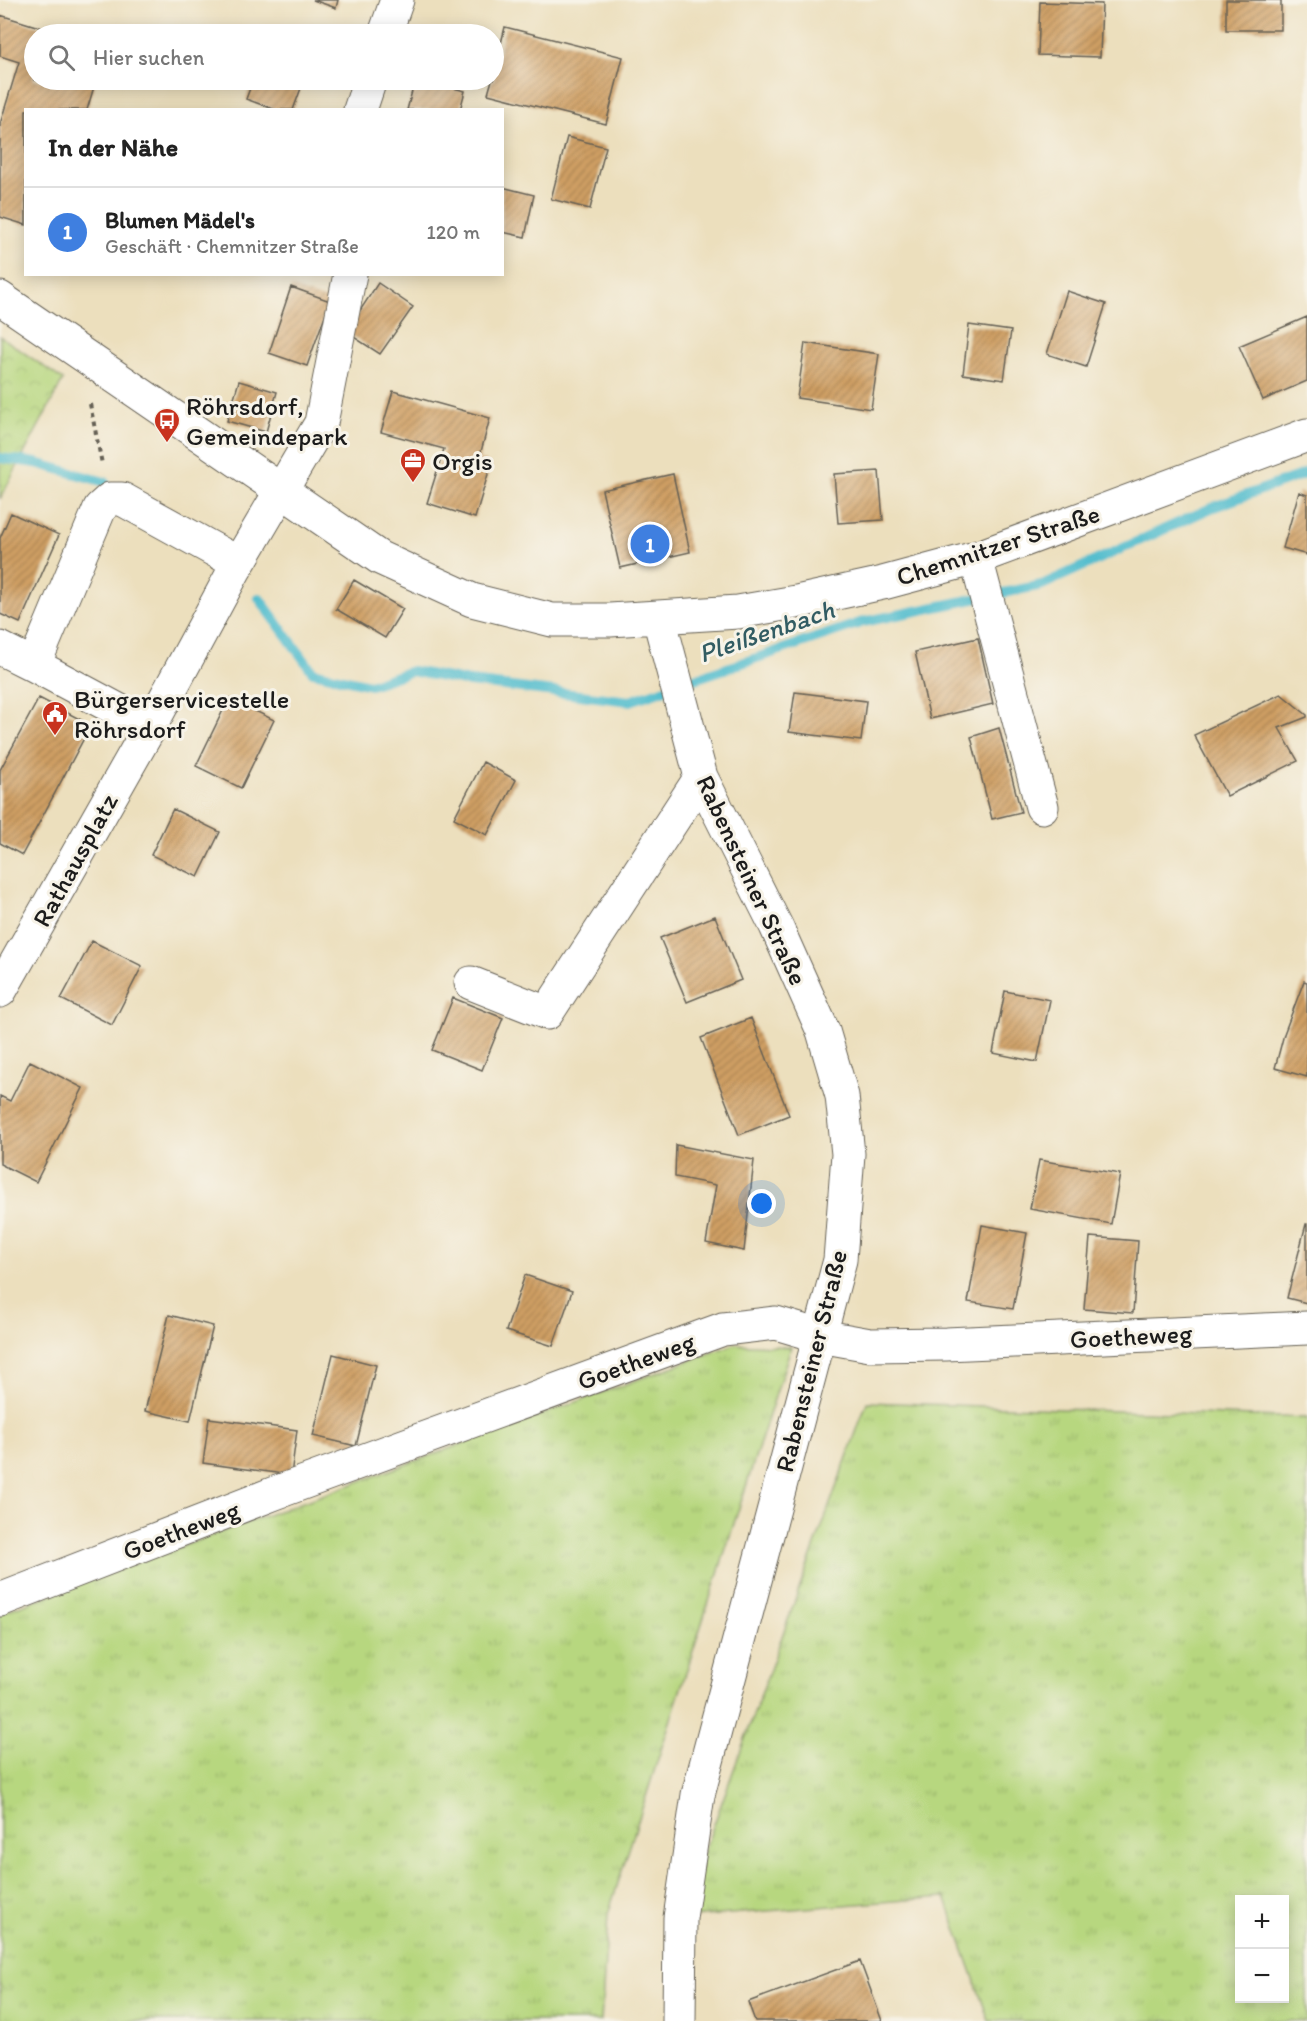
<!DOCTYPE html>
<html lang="de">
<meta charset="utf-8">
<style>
body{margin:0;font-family:Itim,sans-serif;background:#f6f6f6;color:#222}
.controls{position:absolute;right:18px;bottom:18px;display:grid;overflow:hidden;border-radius:0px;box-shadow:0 3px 15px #0003}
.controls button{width:54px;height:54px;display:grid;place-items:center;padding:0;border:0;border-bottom:2px solid #e0e0e0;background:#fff;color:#222;font:30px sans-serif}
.you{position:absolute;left:762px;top:1204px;width:21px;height:21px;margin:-15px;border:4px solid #fff;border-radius:50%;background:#1a73e8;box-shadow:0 0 0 9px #1a73e833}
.badge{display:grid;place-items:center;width:39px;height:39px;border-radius:50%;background:#111827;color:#fff;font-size:20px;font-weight:700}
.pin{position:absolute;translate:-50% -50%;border:3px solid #fff;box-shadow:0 2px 6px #0006}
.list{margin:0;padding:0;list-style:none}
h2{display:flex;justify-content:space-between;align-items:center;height:78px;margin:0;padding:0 24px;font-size:26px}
h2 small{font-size:20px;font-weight:400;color:#767676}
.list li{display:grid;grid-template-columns:39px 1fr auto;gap:18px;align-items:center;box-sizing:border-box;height:90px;padding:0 24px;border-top:2px solid #e0e0e0}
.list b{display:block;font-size:22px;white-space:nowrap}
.list p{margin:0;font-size:20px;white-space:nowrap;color:#767676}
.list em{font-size:20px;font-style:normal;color:#767676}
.icon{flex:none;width:33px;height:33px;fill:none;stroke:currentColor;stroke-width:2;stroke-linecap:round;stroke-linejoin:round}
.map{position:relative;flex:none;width:1307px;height:2021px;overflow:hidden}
.search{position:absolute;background:#fff;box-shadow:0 3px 15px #0003;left:24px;top:24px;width:480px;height:66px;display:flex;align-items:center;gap:15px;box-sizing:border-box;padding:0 21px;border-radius:33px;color:#767676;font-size:22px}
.panel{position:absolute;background:#fff;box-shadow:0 3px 15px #0003;left:24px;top:108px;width:480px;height:168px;border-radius:0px}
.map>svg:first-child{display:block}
.grass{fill:url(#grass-tufts);stroke:#6a7a4e;stroke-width:1.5;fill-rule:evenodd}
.park{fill:url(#park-crowns);stroke:#6a7a4e;stroke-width:1.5}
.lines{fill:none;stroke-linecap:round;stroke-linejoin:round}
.stream{stroke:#52bdce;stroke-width:10}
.building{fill:url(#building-hatch)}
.minor-casing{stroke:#656054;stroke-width:35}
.path{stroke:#656054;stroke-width:4;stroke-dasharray:4.5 4.5;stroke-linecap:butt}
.minor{stroke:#fff;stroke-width:33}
.labels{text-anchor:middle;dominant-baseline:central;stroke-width:6;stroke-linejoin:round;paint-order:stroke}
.poi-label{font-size:26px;fill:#1c1c1c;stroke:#f7f3e8;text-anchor:start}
.street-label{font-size:26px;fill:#1c1c1c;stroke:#f7f3e8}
.water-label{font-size:27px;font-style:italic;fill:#325c63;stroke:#f7f3e8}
</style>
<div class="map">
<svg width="1307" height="2021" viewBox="0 0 1307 2021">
<defs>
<pattern id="grass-tufts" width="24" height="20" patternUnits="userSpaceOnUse" patternTransform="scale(1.5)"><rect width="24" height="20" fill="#b7d77f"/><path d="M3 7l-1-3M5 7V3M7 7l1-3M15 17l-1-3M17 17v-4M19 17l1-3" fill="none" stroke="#9db86d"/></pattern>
<pattern id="park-crowns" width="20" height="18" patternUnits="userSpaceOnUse" patternTransform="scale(1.5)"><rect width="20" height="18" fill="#b7d77f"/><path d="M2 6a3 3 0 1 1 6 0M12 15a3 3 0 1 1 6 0" fill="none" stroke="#9db86d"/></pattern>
<pattern id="building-hatch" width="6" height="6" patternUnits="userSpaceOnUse" patternTransform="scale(1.5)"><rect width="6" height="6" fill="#cf9f63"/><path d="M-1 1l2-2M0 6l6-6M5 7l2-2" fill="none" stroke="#a78151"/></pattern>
</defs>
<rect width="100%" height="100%" fill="#f7f3e8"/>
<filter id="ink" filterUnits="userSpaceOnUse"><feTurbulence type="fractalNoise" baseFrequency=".0167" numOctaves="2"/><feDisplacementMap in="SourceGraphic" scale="12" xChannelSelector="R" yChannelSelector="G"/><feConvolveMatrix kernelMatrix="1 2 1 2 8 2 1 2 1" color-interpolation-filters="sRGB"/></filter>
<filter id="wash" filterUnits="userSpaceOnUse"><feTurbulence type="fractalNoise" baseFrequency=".008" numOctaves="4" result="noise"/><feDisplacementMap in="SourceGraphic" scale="24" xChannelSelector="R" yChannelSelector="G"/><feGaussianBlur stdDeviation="1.35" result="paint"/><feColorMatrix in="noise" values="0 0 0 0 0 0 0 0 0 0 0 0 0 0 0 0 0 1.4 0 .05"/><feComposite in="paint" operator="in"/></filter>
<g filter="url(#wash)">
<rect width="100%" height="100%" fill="#ecdfbd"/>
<path class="grass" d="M735,1344l56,3 -183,567 -7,107h-601v-408z
M867,1402l440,16v603h-318l-44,-124 -265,21zM1240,1900h44v98h-44z"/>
<path class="park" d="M0,336l63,44 -63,119z"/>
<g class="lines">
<path class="stream" d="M0,458l36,5 69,19
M259,598l54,74 57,13 42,-14 58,11 160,19 233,-79 179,-37 169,-77 96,-35"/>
</g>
<g id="blocks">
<path class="building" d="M313,0h25l-2,8z
M1226,0h55v30h-55z
M1040,2l62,2 -2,53 -62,-2z
M0,15l62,19h-28v46h62l-9,30h-61v115l-26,-8v-93l19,-62 -19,-6z
M505,27l118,30 -17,67 -118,-30 4,-14h2v-8z
M253,80h51l-11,30h-17l-30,-11z
M415,80h8l42,11 -5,19h-53z
M567,137l39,10 -16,62 -39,-10z
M502,187l32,8 -9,42 -23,-5z
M378,283l35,24 -33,47 -34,-22z
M291,287l39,14 -23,65 -38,-13z
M1067,291l39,13 -20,63 -39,-13z
M1307,317v64l-44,19 -24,-54z
M969,325l42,6 -7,49 -41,-6z
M805,343l74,11 -8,55 -74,-11z
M239,381l38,11 -11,40 -39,-11z
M393,391l97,27 -11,41 12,5 -16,54 -48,-15 17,-54 -63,-17z
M879,471l4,49 -45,3 -4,-49z
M673,474l17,78 -70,16 -18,-78z
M1299,492l8,3v60l-24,-7z
M11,513l48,22 -39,88 -20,-9v-76z
M354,580l49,29 -18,29 -49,-29z
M978,638l15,66 -63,15 -15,-67z
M795,692l71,9 -5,40 -72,-9z
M1281,694l26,21v2l-28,11 19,33 -71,35 -33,-61z
M39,698l52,27 -69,130 -22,-12v-73z
M229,698l45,22 -33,68 -45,-22z
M999,728l22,84 -29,7 -21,-82z
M483,762l33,18 -29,55 -33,-17z
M173,809l47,23 -22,45 -47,-22z
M715,916l26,64 -54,22 -27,-64z
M92,941l50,25 -30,59 -51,-26z
M1304,981l3,1v95l-32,-9 9,-34z
M1005,991l45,9 -13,62 -44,-9z
M453,998l50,20 -21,52 -50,-20z
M751,1018l38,97 -50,20 -38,-97z
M30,1061l53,27 -47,94 -36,-18v-68l10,5z
M676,1145l78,15 -10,91 -38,-8 10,-58 -41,-8z
M1039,1160l81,14 -9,50 -81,-15z
M1306,1224h1v79l-20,-5z
M982,1225l45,8 -14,76 -45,-7z
M1090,1237l48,4 -5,72 -49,-4z
M525,1275l47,16 -19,55 -47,-15z
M169,1315l44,11 -23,95 -45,-10z
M333,1354l43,11 -20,81 -43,-10z
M209,1418l88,12 -6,45 -88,-12z
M860,1961l22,60h-127l-7,-19z"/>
</g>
</g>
<g filter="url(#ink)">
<use href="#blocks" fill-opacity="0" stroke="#656054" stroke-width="1.5"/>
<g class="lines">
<defs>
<path id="minor" d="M385,34l12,-34
M360,110l10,-30
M0,298l380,260 92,42 80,20h58l128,-8 58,-10 87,-19 93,-25 331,-123
M976,558l66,249
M659,618l42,159 75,149 47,105 19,65 6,58 -8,106 -142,535 -18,123 -1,103
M0,648l34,17
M150,727l-116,-62 66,-157 10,-9h12l116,64
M471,983l76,30 154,-236
M0,991l150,-264 84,-156 87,-148 29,-149
M0,1600l275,-107 448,-164 53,-6 44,13 50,9 76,-1 361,-16"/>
</defs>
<use href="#minor" class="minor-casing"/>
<path class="path" d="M90,404l12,60"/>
<use href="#minor" class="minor"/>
</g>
</g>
<defs>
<symbol id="bus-pin" viewBox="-11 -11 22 30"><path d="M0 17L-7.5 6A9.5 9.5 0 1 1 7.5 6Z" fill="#c8321e" stroke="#f7f3e8"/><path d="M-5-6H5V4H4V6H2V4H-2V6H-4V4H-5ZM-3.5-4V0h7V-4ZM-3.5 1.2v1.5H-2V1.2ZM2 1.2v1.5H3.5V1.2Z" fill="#fff"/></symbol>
<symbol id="office-pin" viewBox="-11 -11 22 30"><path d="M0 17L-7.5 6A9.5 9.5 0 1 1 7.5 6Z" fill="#c8321e" stroke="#f7f3e8"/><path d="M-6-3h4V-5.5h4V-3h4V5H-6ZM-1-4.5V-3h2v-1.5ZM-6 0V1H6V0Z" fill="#fff"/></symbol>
<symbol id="civic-pin" viewBox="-11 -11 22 30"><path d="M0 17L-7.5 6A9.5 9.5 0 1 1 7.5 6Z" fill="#c8321e" stroke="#f7f3e8"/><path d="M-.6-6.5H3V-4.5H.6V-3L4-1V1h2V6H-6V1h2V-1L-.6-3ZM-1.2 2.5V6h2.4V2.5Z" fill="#fff"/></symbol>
</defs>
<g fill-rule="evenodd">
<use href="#bus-pin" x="152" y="406" width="30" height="40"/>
<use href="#office-pin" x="398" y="446" width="30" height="40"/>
<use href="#civic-pin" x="40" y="699" width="30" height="40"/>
</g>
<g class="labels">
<g class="poi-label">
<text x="186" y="406">Röhrsdorf,<tspan x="186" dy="30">Gemeindepark</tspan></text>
<text x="432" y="461">Orgis</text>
<text x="74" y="699">Bürgerservicestelle<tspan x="74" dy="30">Röhrsdorf</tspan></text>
</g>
<g class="street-label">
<text transform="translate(998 545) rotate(-18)">Chemnitzer Straße</text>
<text transform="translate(75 860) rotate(-61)">Rathausplatz</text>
<text transform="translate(752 880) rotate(65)">Rabensteiner Straße</text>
<text transform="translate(1131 1336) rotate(-3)">Goetheweg</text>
<text transform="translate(636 1361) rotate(-20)">Goetheweg</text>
<text transform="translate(811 1361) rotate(-76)">Rabensteiner Straße</text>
<text transform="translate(181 1530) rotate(-21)">Goetheweg</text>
</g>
<g class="water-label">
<text transform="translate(766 631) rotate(-19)">Pleißenbach</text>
</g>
</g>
</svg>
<div class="controls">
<button>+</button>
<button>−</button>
</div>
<div class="you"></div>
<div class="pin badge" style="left:650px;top:544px;background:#3f7fe0">1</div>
<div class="search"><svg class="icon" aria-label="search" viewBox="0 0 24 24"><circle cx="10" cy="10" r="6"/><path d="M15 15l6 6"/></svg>Hier suchen</div>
<section class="panel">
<h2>In der Nähe<small></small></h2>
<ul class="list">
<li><span class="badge" style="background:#3f7fe0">1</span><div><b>Blumen Mädel's</b><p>Geschäft · Chemnitzer Straße</p></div><em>120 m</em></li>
</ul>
</section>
</div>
